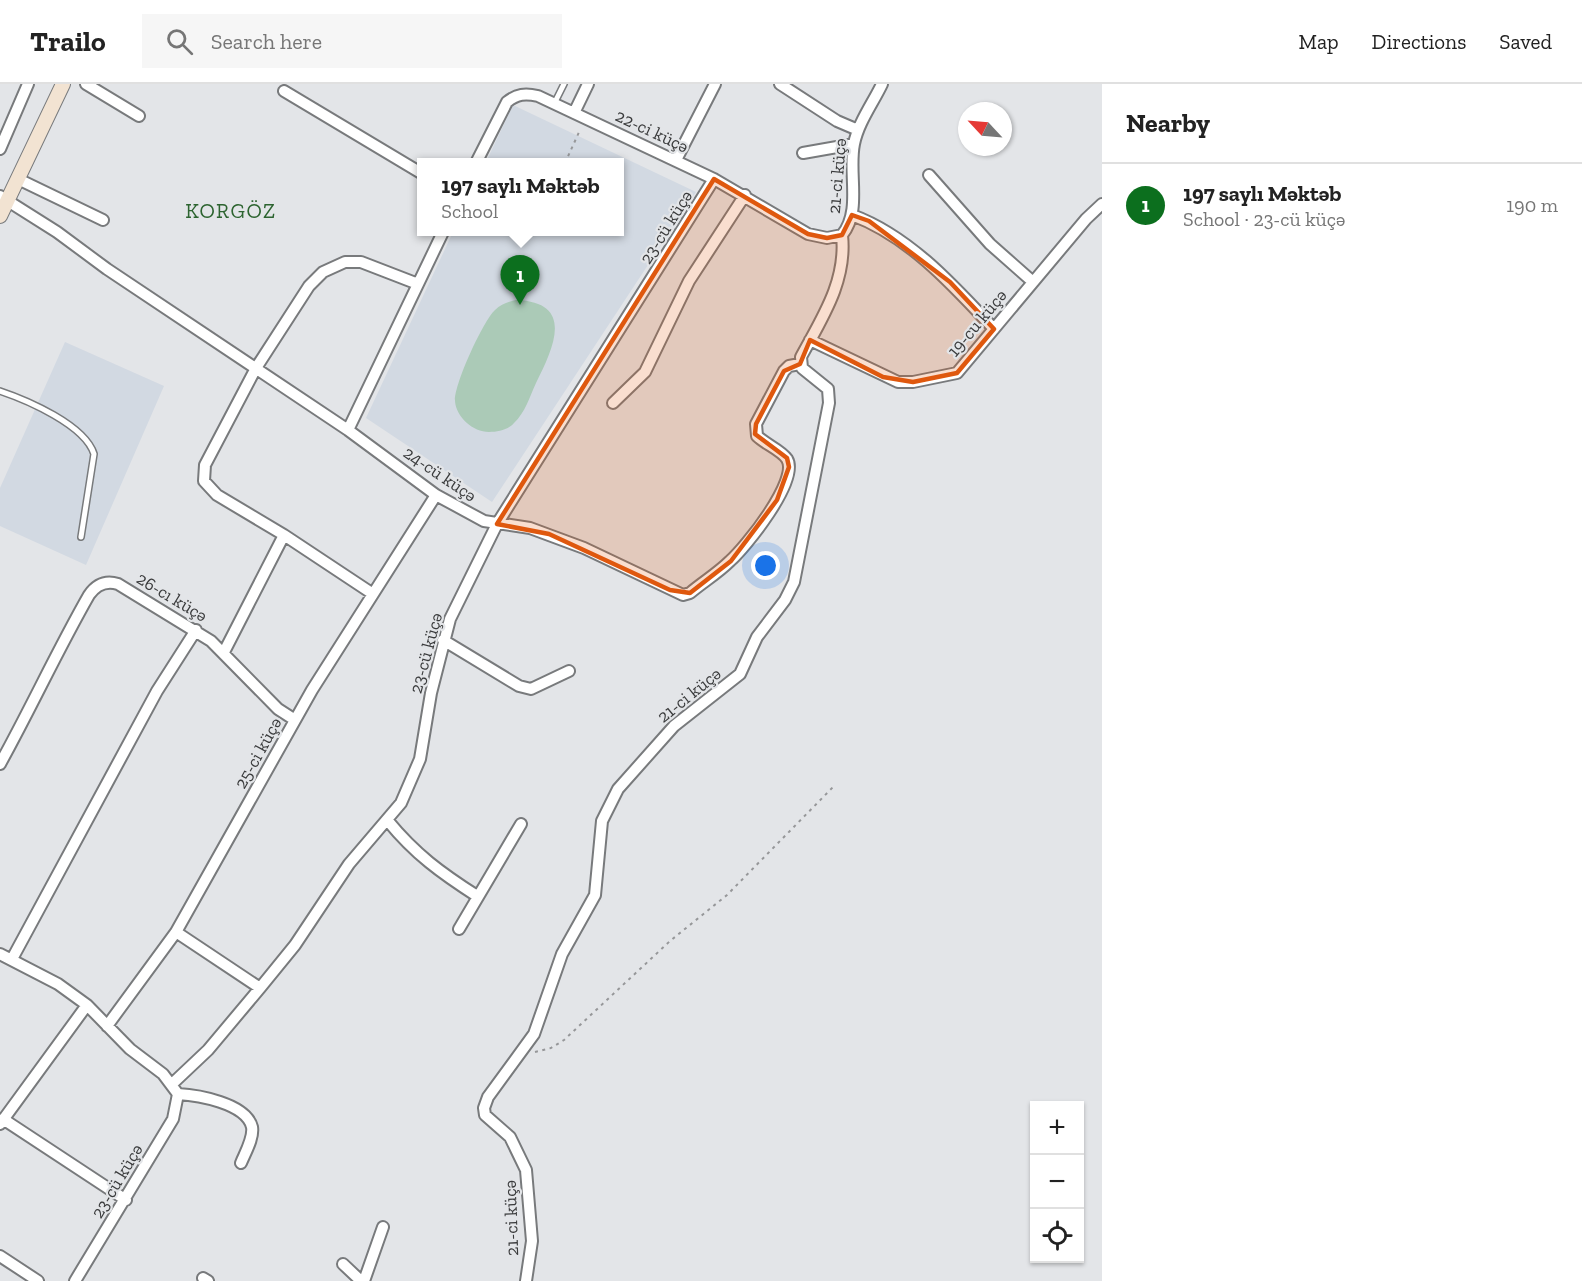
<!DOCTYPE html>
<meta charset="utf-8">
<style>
body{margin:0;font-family:"Zilla Slab",serif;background:#f6f6f6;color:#222}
.controls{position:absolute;right:18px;bottom:18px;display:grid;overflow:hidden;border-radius:0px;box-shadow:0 2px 4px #0004}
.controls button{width:54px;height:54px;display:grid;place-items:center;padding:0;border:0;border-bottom:2px solid #e0e0e0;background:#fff;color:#222;font:30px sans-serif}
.compass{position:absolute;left:958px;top:18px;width:54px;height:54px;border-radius:50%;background:#fff;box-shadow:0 2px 4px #0004;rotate:296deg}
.you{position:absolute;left:766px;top:482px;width:21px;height:21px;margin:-15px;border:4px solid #fff;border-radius:50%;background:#1a73e8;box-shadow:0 0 0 9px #1a73e833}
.badge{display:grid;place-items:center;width:39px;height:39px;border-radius:50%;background:#0c6f1e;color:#fff;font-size:20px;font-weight:700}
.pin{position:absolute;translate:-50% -50px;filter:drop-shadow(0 2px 3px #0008)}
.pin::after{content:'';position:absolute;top:32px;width:21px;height:18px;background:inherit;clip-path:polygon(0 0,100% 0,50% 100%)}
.popup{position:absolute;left:417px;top:74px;width:207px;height:78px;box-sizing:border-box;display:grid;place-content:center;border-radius:0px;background:#fff;filter:drop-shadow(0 2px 4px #0005);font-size:20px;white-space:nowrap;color:#767676}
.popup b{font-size:22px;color:#222}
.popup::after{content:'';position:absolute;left:50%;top:100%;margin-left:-12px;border:12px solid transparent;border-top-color:#fff}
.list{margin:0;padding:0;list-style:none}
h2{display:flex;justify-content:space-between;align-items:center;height:78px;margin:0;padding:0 24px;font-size:26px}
h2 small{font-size:20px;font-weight:400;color:#767676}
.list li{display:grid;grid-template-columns:39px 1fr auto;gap:18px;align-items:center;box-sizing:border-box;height:84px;padding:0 24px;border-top:2px solid #e0e0e0}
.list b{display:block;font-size:22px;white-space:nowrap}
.list p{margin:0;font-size:20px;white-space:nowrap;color:#767676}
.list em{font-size:20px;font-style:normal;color:#767676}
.icon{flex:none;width:33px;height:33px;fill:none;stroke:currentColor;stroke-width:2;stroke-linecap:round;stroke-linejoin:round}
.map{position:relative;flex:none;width:1102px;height:1197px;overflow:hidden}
header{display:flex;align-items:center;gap:36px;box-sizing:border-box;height:84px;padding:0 30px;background:#fff;border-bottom:2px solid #e0e0e0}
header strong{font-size:28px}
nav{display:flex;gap:33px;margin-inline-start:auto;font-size:21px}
.search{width:420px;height:54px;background:#f6f6f6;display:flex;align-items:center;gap:15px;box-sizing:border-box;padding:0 21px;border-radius:0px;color:#767676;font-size:22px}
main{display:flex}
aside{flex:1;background:#fff}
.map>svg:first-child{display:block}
.built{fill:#d2d9e2}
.green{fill:#abcab7}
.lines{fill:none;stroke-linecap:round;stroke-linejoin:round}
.service-casing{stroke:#787a7c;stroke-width:8}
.minor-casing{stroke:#787a7c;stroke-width:14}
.secondary-casing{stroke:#787a7c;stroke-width:16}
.path{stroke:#969799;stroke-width:2;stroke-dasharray:3 4.5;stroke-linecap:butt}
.service{stroke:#fff;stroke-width:5}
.minor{stroke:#fff;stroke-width:10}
.secondary{stroke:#f2e3d2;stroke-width:14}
.marked{fill:#df580e;fill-opacity:0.2;stroke:#df580e;stroke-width:4.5;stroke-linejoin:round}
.labels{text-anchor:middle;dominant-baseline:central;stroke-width:4.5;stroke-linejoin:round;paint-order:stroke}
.street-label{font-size:18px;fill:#3a3b3c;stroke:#e3e5e8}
.quarter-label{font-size:21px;letter-spacing:1.5px;fill:#2d6430;stroke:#e3e5e8}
</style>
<header>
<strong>Trailo</strong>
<div class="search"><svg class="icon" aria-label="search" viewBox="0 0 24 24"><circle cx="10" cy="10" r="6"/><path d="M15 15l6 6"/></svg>Search here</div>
<nav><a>Map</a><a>Directions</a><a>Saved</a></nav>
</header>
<main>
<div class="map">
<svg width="1102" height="1197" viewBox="0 0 1102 1197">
<rect width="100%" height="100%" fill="#e3e5e8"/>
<path class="built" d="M513,21l183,87 -204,310 -126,-84 87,-186h166v-69l-133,-1z
M65,258l99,44 -78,179 -86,-39v-38z"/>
<path class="green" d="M516,216c60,2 37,49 20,83 -6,13 -11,30 -22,40 -6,7 -16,9 -25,9 -16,0 -33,-15 -34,-31 -1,-16 28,-80 40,-91 6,-6 13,-8 21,-10z"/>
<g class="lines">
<defs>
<path id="service" d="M554,20l10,-20
M0,307c27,9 85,34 94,63l-13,83"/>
<path id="minor" d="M86,0l53,32
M780,0l57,37 21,9
M284,7l137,82
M574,29l14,-29
M0,65l28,-65
M803,69l51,-9
M676,76l39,-76
M476,79l31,-61c10,-8 18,-9 31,-6l176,83 94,55 19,4 15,-3
M929,91l61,69 43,38
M18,95l85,41
M0,112l57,36 50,37 241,161 88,65 48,26 46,7 54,20 99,47 7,-2c13,-11 28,-20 40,-32 15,-13 70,-81 57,-102 -6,-9 -22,-15 -30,-23l-1,-12 28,-53 5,-5 11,-2
M852,131c57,21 101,70 142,114
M810,256l88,42h15l44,-9 129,-154 16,-15
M613,319l32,-31 44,-91 56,-86
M348,346l95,-198
M373,510l-89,-59 -67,-40 -13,-14 1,-16 51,-97 53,-82 14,-14 22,-10h16l57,22
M443,556l76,46 12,3 38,-18
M224,568l60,-117
M0,680c31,-56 57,-113 89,-169 7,-10 16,-15 29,-11l93,57 67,68 17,11
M388,737c27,33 53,52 89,75
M459,845l62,-105
M176,848l84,56
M0,870l58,30 29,21 43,44 33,25 15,20
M12,875l145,-268 39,-61
M107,942l69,-94 136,-242 124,-195
M172,1000l36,-34 52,-62 35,-43 54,-81 52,-61 19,-44 11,-66 19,-74 47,-95 217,-345
M178,1010c19,1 68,9 74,33 2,11 -7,26 -11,36
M3,1035l123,81
M0,1040l87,-119
M0,1172l38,25
M343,1180l18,17
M203,1194l5,3
M75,1197l98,-162 5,-25
M364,1197l19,-54
M526,1197l6,-40 -6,-71 -16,-33 -25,-22 -1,-7 4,-11 46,-63 28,-80 33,-59 7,-74 16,-32 56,-63 66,-52 17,-37 28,-37 9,-18 35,-179 -1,-14 -26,-21 -1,-11c21,-39 46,-76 41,-122 20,-24 6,-62 12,-91 4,-21 19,-41 28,-60"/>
<path id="secondary" d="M0,132l63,-132"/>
</defs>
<use href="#service" class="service-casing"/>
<use href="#minor" class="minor-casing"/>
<use href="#secondary" class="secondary-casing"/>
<path class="path" d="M565,79l15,-33
M619,112l5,3
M535,968l16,-4 13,-8 106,-99 57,-46 108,-110"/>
<use href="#service" class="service"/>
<use href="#minor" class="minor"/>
<use href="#secondary" class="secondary"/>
</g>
<path class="marked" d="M714,95l94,55 19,4 15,-3 10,-20 17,6 81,61 44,47 -37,44 -44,9 -30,-5 -73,-37 -10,24 -16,7 -28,53 -1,10 32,24 2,9 -12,33 -46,61 -41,32 -20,-3 -121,-56 -52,-10z"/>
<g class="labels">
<g class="street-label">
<text transform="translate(652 47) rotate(25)">22-ci küçə</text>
<text transform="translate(837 92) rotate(-85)">21-ci küçə</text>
<text transform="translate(666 143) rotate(-58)">23-cü küçə</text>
<text transform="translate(977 239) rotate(-50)">19-cu küçə</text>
<text transform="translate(440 390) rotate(34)">24-cü küçə</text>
<text transform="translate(172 513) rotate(31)">26-cı küçə</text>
<text transform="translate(426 569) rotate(-75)">23-cü küçə</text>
<text transform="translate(689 611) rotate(-39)">21-ci küçə</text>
<text transform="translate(258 669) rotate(-61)">25-ci küçə</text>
<text transform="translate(117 1097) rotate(-59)">23-cü küçə</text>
<text transform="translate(511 1134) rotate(-92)">21-ci küçə</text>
</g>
<g class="quarter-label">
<text x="231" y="126">KORGÖZ</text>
</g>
</g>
</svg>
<div class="controls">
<button>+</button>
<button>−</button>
<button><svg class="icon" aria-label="locate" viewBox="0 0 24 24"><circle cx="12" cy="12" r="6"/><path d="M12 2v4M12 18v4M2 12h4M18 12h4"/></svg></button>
</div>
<svg class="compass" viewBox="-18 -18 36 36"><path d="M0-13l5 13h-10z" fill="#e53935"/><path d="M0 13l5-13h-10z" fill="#767676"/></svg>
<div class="you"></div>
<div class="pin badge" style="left:520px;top:221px">1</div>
<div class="popup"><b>197 saylı Məktəb</b>School</div>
</div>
<aside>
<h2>Nearby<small></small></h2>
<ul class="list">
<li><span class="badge">1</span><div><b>197 saylı Məktəb</b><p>School · 23-cü küçə</p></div><em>190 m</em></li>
</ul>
</aside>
</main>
